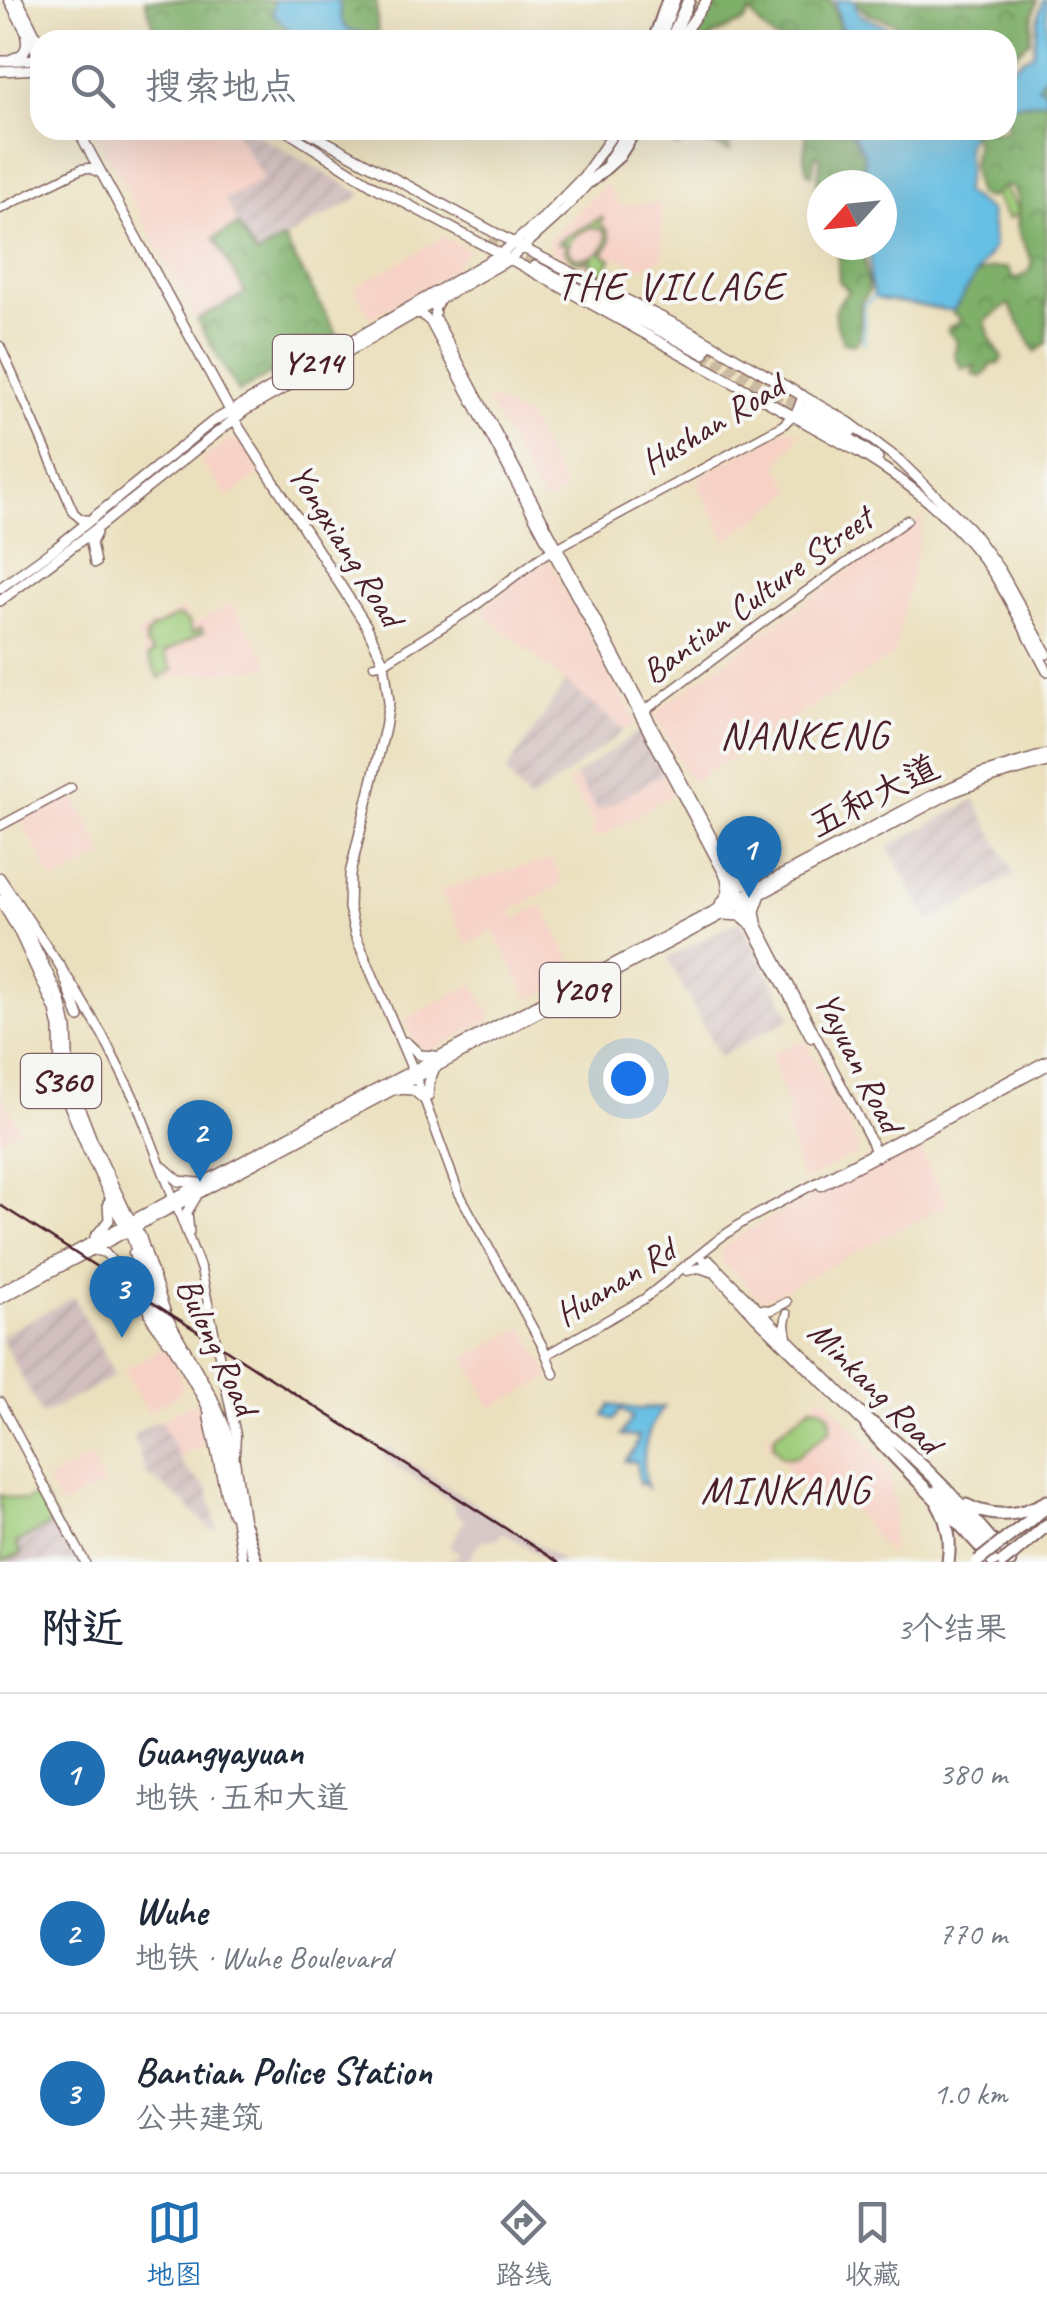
<!DOCTYPE html>
<html lang="zh">
<meta charset="utf-8">
<style>
body{margin:0;font-family:Caveat,"LXGW WenKai TC",sans-serif;background:#f2f2f3;color:#1f2937}
.compass{position:absolute;left:807px;top:170px;width:90px;height:90px;border-radius:50%;background:#fff;box-shadow:0 10px 40px #0002;rotate:243deg}
.you{position:absolute;left:628px;top:1078px;width:35px;height:35px;margin:-25px;border:8px solid #fff;border-radius:50%;background:#1a73e8;box-shadow:0 0 0 15px #1a73e833}
.badge{display:grid;place-items:center;width:65px;height:65px;border-radius:50%;background:#1f6fb2;color:#fff;font-size:32px;font-weight:700}
.pin{position:absolute;translate:-50% -82px;filter:drop-shadow(0 2px 5px #0008)}
.pin::after{content:'';position:absolute;top:52px;width:35px;height:30px;background:inherit;clip-path:polygon(0 0,100% 0,50% 100%)}
.list{margin:0;padding:0;list-style:none}
h2{display:flex;justify-content:space-between;align-items:center;height:130px;margin:0;padding:0 40px;font-size:42px}
h2 small{font-size:32px;font-weight:400;color:#747a83}
.list li{display:grid;grid-template-columns:65px 1fr auto;gap:30px;align-items:center;box-sizing:border-box;height:160px;padding:0 40px;border-top:2px solid #e0e1e3}
.list b{display:block;font-size:38px;white-space:nowrap}
.list p{margin:0;font-size:32px;white-space:nowrap;color:#747a83}
.list em{font-size:32px;font-style:normal;color:#747a83}
.icon{flex:none;width:55px;height:55px;fill:none;stroke:currentColor;stroke-width:2;stroke-linecap:round;stroke-linejoin:round}
.map{position:relative;flex:none;width:1047px;height:1562px;overflow:hidden}
.search{position:absolute;background:#fff;box-shadow:0 10px 40px #0002;left:30px;right:30px;top:30px;height:110px;display:flex;align-items:center;gap:25px;box-sizing:border-box;padding:0 35px;border-radius:30px;color:#747a83;font-size:38px}
.sheet{height:610px;background:#fff}
nav{display:flex;justify-content:space-around;align-items:center;box-sizing:border-box;height:140px;border-top:2px solid #e0e1e3;background:#fff;font-size:28px;color:#747a83}
nav a{display:grid;justify-items:center;gap:5px}
nav .on{color:#1f6fb2}
.map>svg:first-child{display:block}
.built{fill:#f7d1c6}
.industrial{fill:url(#industrial-furrows)}
.railway{fill:#d2bfbf}
.green{fill:#9fcc7a;stroke:#747652;stroke-width:2.5;fill-rule:evenodd}
.forest{fill:url(#forest-crowns);stroke:#64684a;stroke-width:2.5}
.water{fill:#66bfe4;stroke:#586f88;stroke-width:2.5}
.lines{fill:none;stroke-linecap:round;stroke-linejoin:round}
.stream{stroke:#66bfe4;stroke-width:2.5}
.primary-tunnel{stroke:#cbb9a0;stroke-width:9;stroke-dasharray:9 4.5;stroke-linecap:butt}
.secondary-casing{stroke:#82635e;stroke-width:11}
.primary-casing{stroke:#82635e;stroke-width:12}
.highway-casing{stroke:#82635e;stroke-width:15}
.secondary{stroke:#fff;stroke-width:8}
.primary{stroke:#fff;stroke-width:9}
.highway{stroke:#fff;stroke-width:11}
.rail{stroke:#4a1f2b;stroke-width:2.5}
.highway-bridge-casing{stroke:#82635e;stroke-width:15;stroke-linecap:butt}
.highway-bridge{stroke:#fff;stroke-width:11}
.labels{text-anchor:middle;dominant-baseline:central;stroke-width:8;stroke-linejoin:round;paint-order:stroke}
.shield{fill:#f6f6f2;stroke:#7e6067;stroke-width:2.5}
.shield-label{font-size:32px;font-weight:bold;fill:#4a1f2b}
.street-label{font-size:35px;fill:#4a1f2b;stroke:#f6f6f2}
.quarter-label{font-size:40px;letter-spacing:2.5px;fill:#4a1f2b;stroke:#f6f6f2}
</style>
<div class="map">
<svg width="1047" height="1562" viewBox="0 0 1047 1562">
<defs>
<pattern id="industrial-furrows" width="10" height="10" patternUnits="userSpaceOnUse" patternTransform="scale(2.5)"><rect width="10" height="10" fill="#d2bfbf"/><path d="M-1 1l2-2M0 10L10 0M9 11l2-2" fill="none" stroke="#b6a4a4"/></pattern>
<pattern id="forest-crowns" width="20" height="18" patternUnits="userSpaceOnUse" patternTransform="scale(2.5)"><rect width="20" height="18" fill="#7fb06a"/><path d="M2 6a3 3 0 1 1 6 0M12 15a3 3 0 1 1 6 0" fill="none" stroke="#6a8f57"/></pattern>
</defs>
<rect width="100%" height="100%" fill="#f6f6f2"/>
<filter id="ink" filterUnits="userSpaceOnUse"><feTurbulence type="fractalNoise" baseFrequency=".01" numOctaves="2"/><feDisplacementMap in="SourceGraphic" scale="20" xChannelSelector="R" yChannelSelector="G"/><feConvolveMatrix kernelMatrix="1 2 1 2 8 2 1 2 1" color-interpolation-filters="sRGB"/></filter>
<filter id="wash" filterUnits="userSpaceOnUse"><feTurbulence type="fractalNoise" baseFrequency=".0048" numOctaves="4" result="noise"/><feDisplacementMap in="SourceGraphic" scale="40" xChannelSelector="R" yChannelSelector="G"/><feGaussianBlur stdDeviation="2.25" result="paint"/><feColorMatrix in="noise" values="0 0 0 0 0 0 0 0 0 0 0 0 0 0 0 0 0 1.4 0 .05"/><feComposite in="paint" operator="in"/></filter>
<g filter="url(#wash)">
<rect width="100%" height="100%" fill="#ebe0bd"/>
<path class="built" d="M94,130h141l28,49 -38,21 13,25 -23,14 30,54 -48,27z
M607,184l12,22 41,-3 4,54 -22,11 -27,-13 -12,23 -53,-28 -1,-10z
M444,237l25,13 -23,25 -75,43 -17,-30z
M484,396l44,23 38,72 -23,13z
M788,427l12,6 -22,33 16,25 -67,49 -29,-55 2,-9z
M228,439l12,2 21,33 -33,23 -28,-36z
M924,516l-30,139 -203,128 -37,-70z
M549,560l88,164 -13,7 -143,-120 35,-33z
M231,604l39,57 -3,7 -112,10 -19,-44 47,-25 9,16z
M663,773l10,21 -76,45 -6,-10 5,-4 -29,-43 8,-6 23,35z
M67,796l8,2 30,57 -51,27 -33,-62z
M551,859l12,24 -52,28 5,8 26,-14 37,69 -49,26 -37,-69 -25,13 -28,-54z
M474,983l18,36 -59,31 -8,1 -7,-3 -14,-28z
M799,1041l7,2 53,104 -3,7 -54,28 -17,-57 4,-18 -19,-53z
M0,1091l20,38 -20,11z
M916,1143l32,61 -185,97 -42,-40 1,-13 19,-14z
M524,1327l27,50 -59,31 -27,-50z
M165,1347l15,29 3,11 -4,8 -33,17 -22,-43z
M823,1395l47,51 16,25 6,18 2,20 -3,48 -54,-68 -21,16 -49,-64v-4z
M196,1401l7,44 -24,12 -19,-37z
M90,1457l14,27 -43,23 -15,-27z"/>
<path class="industrial" d="M235,130h14l114,65 -108,60 -30,-55 38,-21z
M566,682l58,49 -95,71 -23,-30z
M640,730l23,43 -65,39 -23,-36z
M975,800l40,75 -86,47 -41,-75z
M740,920l52,98 -73,38 -51,-98z
M74,1297l41,79 -73,39 -42,-79z
M160,1420l25,49 23,19 9,41 -6,1 -27,-28 -38,-28 -13,-40z
M56,1521l22,41h-73l15,-8 -5,-11z"/>
<path class="railway" d="M387,1447l178,115h-15l-47,-30 -5,6 -18,3 -11,17 6,4h-28l14,-8 -12,-8 16,-26 -10,-7 -2,-10 -71,-47z"/>
<path class="green" d="M1001,183l19,29 -12,7 -20,-33z
M602,217l2,3 -5,3c14,8 15,21 3,30l9,6 -8,15 -14,-8 3,-7c-15,7 -28,1 -27,-17l-6,2 -1,-3zM592,227l12,3c10,18 -14,32 -30,27l-6,-8c1,-13 13,-17 24,-22z
M178,616l11,6 3,11 9,-5 2,4 -39,21 9,17 -14,8 -11,-21 6,-4 -8,-8v-9l6,-7z
M812,1406c14,0 22,10 18,24l-34,27h-14l-9,-12 2,-10z
M41,1493l15,28 -40,22 5,11 -19,8 -2,-67 25,6z"/>
<path class="forest" d="M145,0h231l2,40h-220z
M712,0h119l13,40h-68l-14,-12 -12,-16 -5,9 -33,15v4h-22z
M857,0h180l-4,14 -3,27 -23,19v-20h-109l-1,-16 -31,-11 -9,-9z
M1047,77v266l-12,9 -26,-48 -24,17 6,19 11,17 -3,7 -9,1 -2,6 -7,6 -9,-3 4,-8 -14,3 -8,-15 3,-12 -10,-12 2,-3 9,-3 2,-6 -7,-4v-3l21,-36 17,-7h17l6,11c33,-10 12,-26 5,-46 -6,-16 7,-30 -9,-47l-9,2 -6,7 -9,3 -9,-4 -5,-29 4,-22 -5,-10 1,-3h35v-25l10,-2 12,1 15,-11 -6,-7 4,-8z
M664,130h62l4,21 -38,-14 -15,10z
M807,130h43l13,22 3,33h-44v38c-3,-8 -8,-17 -7,-25 1,-15 6,-27 5,-42l-5,-1 -3,20 -5,-3 -3,-16z
M238,225l18,30 28,-16 54,97 -100,56 -41,-72 48,-27 -31,-55z
M837,245h33v6l-6,2 5,37 -8,13 -1,35 -6,6 -10,-2c-11,-25 -15,-31 5,-51l-10,-10z"/>
<path class="water" d="M274,0h65c0,15 3,35 22,32l6,8h-77l-2,-12 -15,-14z
M835,0h18l7,15 31,14v11h-47z
M1043,0h4v77l-5,1 -4,8 5,2 4,9 -3,4 -37,4v-36l26,-16 5,-36z
M850,130h122l-6,17 2,20 -4,26 26,18 4,36 -41,64 -74,-12 -5,-3 -4,-15v-36h12v-60h-16l-3,-33z
M610,1405l30,4 24,-2c-20,24 -24,50 -17,80l-4,-4 -4,1 -3,-22 -11,-1 9,-11 5,-13 -18,-2 12,-18 -13,-7 -6,10 -10,-5z"/>
<g class="lines">
<path class="stream" d="M864,343v-38l10,-9"/>
</g>
</g>
<g filter="url(#ink)">
<g class="lines">
<path class="primary-tunnel" d="M488,241l47,25
M707,349l97,55
M704,354l97,57"/>
<defs>
<path id="secondary" d="M0,209l81,-40 8,-1 11,5
M440,300l-5,8v9l286,537 151,289 5,14
M414,314h7l9,8 381,716
M0,346l74,167 7,6 8,1
M374,665l10,-2 87,-54 71,-53 241,-131 14,-14 6,-16
M643,712l123,-92 141,-100
M0,826l71,-38
M0,877l74,110 29,49 34,68 64,166 35,165 -1,18
M416,1077l42,114 85,156 11,27
M821,1186l226,-120
M92,1250l13,3 10,11 25,16
M133,1253l18,66 16,22
M699,1256l57,62 111,109
M709,1260l163,163
M687,1271l12,-3 12,4
M759,1309l13,1 15,-8
M787,1314l-2,10 2,13
M546,1355l98,-56 76,-61 25,-17 302,-161
M0,1402l85,160
M208,1416l17,77 7,21"/>
<path id="primary" d="M9,0l31,58
M18,0l22,44
M660,40l15,-40
M679,40l28,-40
M9,60c12,-4 20,-8 17,-23
M0,61l40,-2
M0,71l40,-2
M78,130l162,299 126,196 18,38 5,39 -4,26 -35,146 -1,34 6,26 60,141
M285,130l90,57 144,77 339,188c54,32 103,72 137,124 19,31 35,64 52,95
M305,130l218,118 170,85 157,90 49,37 70,68 31,42 47,84
M608,161l20,-31
M535,266l169,88
M586,285l121,64
M807,406l45,25
M803,412l48,27 27,19
M95,563l-4,-20 5,-10
M0,588l57,-41 155,-125 289,-168 42,-36 40,-41 33,-47
M0,601l83,-62 163,-129 264,-151 52,-47 32,-35
M733,877l11,7 14,1
M0,886l26,42 35,73 6,27 2,53 25,64 32,67 14,23 27,82 45,80 13,30 9,30 11,72
M0,900l19,32 36,78 4,18 1,49 4,16 23,55 32,68 13,22 27,83 46,81 11,26 10,31 17,103
M719,906l9,-13 -2,-16
M725,915l15,1 11,9
M757,923l-2,-12 5,-14
M60,965l19,52
M406,1042l14,13 15,1
M397,1089l16,1 12,10
M428,1096l1,-14 5,-12
M163,1167l16,14 20,2
M189,1232l-2,-20 9,-15
M95,1237l14,-17 -1,-17
M0,1292l328,-177 603,-319 49,-22 67,-20
M0,1299l953,-507 38,-14 56,-16
M935,1491l54,58"/>
<path id="highway" d="M654,40l14,-40
M671,40l18,-40
M615,131l1,-1
M591,181l28,-25 16,-26
M872,1423c52,39 97,89 138,139
M867,1427c41,47 87,87 126,135
M938,1505c11,19 13,36 10,57
M966,1505c27,14 55,11 81,-4
M245,1527l11,35
M1002,1542l42,-33
M1012,1555l35,-30"/>
</defs>
<use href="#secondary" class="secondary-casing"/>
<use href="#primary" class="primary-casing"/>
<use href="#highway" class="highway-casing"/>
<use href="#secondary" class="secondary"/>
<use href="#primary" class="primary"/>
<use href="#highway" class="highway"/>
<path class="rail" d="M0,1205l558,357"/>
<defs>
<path id="highway-bridge" d="M978,1561l24,-19
M1003,1562l9,-7"/>
</defs>
<use href="#highway-bridge" class="highway-bridge-casing"/>
<use href="#highway-bridge" class="highway-bridge"/>
</g>
</g>
<g class="labels">
<g class="shield">
<rect x="273" y="335" width="80" height="54" rx="8"/>
<rect x="540" y="963" width="80" height="54" rx="8"/>
<rect x="21" y="1054" width="80" height="54" rx="8"/>
</g>
<g class="shield-label">
<text x="313" y="362">Y214</text>
<text x="580" y="990">Y209</text>
<text x="61" y="1081">S360</text>
</g>
<g class="street-label">
<text transform="translate(712 424) rotate(-31)">Hushan Road</text>
<text transform="translate(346 545) rotate(58)">Yongxiang Road</text>
<text transform="translate(757 595) rotate(-36)">Bantian Culture Street</text>
<text transform="translate(874 796) rotate(-27)">五和大道</text>
<text transform="translate(859 1062) rotate(63)">Yayuan Road</text>
<text transform="translate(615 1282) rotate(-32)">Huanan Rd</text>
<text transform="translate(217 1346) rotate(65)">Bulong Road</text>
<text transform="translate(875 1387) rotate(45)">Minkang Road</text>
</g>
<g class="quarter-label">
<text x="671" y="286">THE VILLAGE</text>
<text x="805" y="735">NANKENG</text>
<text x="786" y="1490">MINKANG</text>
</g>
</g>
</svg>
<svg class="compass" viewBox="-18 -18 36 36"><path d="M0-13l5 13h-10z" fill="#e53935"/><path d="M0 13l5-13h-10z" fill="#747a83"/></svg>
<div class="you"></div>
<div class="pin badge" style="left:749px;top:898px">1</div>
<div class="pin badge" style="left:200px;top:1182px">2</div>
<div class="pin badge" style="left:122px;top:1338px">3</div>
<div class="search"><svg class="icon" aria-label="search" viewBox="0 0 24 24"><circle cx="10" cy="10" r="6"/><path d="M15 15l6 6"/></svg>搜索地点</div>
</div>
<section class="sheet">
<h2>附近<small>3个结果</small></h2>
<ul class="list">
<li><span class="badge">1</span><div><b>Guangyayuan</b><p>地铁 · 五和大道</p></div><em>380 m</em></li>
<li><span class="badge">2</span><div><b>Wuhe</b><p>地铁 · Wuhe Boulevard</p></div><em>770 m</em></li>
<li><span class="badge">3</span><div><b>Bantian Police Station</b><p>公共建筑</p></div><em>1.0 km</em></li>
</ul>
</section>
<nav>
<a class="on"><svg class="icon" aria-label="map" viewBox="0 0 24 24"><path d="M3 6l6-2 6 2 6-2v14l-6 2-6-2-6 2zM9 4v14M15 6v14"/></svg>地图</a>
<a><svg class="icon" aria-label="directions" viewBox="0 0 24 24"><path d="M12 3l9 9-9 9-9-9zM9 14v-3h6M13 9l2 2-2 2"/></svg>路线</a>
<a><svg class="icon" aria-label="saved" viewBox="0 0 24 24"><path d="M7 4h10v16l-5-4-5 4z"/></svg>收藏</a>
</nav>
